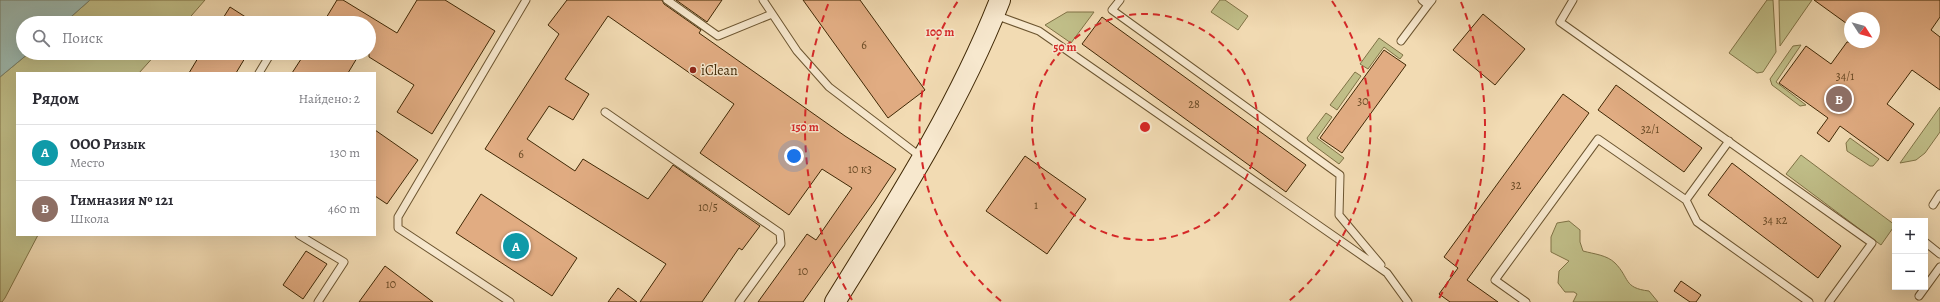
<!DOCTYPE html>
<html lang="ru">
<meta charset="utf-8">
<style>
body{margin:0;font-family:Alegreya,serif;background:#f2f2f3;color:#2b2b33}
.controls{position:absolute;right:12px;bottom:12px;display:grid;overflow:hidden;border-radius:0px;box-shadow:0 4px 16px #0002}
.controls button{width:36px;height:36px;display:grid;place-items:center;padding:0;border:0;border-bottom:1px solid #e1e1e2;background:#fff;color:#2b2b33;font:20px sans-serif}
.compass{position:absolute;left:1844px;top:12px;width:36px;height:36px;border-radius:50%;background:#fff;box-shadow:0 4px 16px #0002;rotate:126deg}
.you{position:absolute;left:794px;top:156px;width:14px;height:14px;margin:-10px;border:3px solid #fff;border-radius:50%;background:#1a73e8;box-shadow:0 0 0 6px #1a73e833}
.badge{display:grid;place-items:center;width:26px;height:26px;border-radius:50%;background:#b45309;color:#fff;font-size:13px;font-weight:700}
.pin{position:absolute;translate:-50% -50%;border:2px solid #fff;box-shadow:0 1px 4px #0006}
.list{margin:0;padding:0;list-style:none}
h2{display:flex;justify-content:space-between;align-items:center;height:52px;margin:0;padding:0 16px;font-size:17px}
h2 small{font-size:13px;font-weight:400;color:#7c7c81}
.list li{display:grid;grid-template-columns:26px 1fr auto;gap:12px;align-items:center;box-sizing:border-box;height:56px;padding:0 16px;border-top:1px solid #e1e1e2}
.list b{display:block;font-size:15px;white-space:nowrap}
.list p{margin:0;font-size:13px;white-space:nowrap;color:#7c7c81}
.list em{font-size:13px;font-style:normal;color:#7c7c81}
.icon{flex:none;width:22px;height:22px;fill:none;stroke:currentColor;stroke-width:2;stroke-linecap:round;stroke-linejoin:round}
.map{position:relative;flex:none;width:1940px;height:302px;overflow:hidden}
.search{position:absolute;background:#fff;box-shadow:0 4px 16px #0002;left:16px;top:16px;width:360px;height:44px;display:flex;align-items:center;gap:10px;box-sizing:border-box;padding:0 14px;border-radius:22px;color:#7c7c81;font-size:15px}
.panel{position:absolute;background:#fff;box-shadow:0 4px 16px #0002;left:16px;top:72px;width:360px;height:164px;border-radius:0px}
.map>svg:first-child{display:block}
.green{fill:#c0be88;stroke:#807346}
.water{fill:#9cbab1;stroke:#77806c}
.building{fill:#e1ac82;stroke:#402805}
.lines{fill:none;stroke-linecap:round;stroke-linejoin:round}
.lane-casing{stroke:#6c5530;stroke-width:9}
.secondary-casing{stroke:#402805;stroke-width:22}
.lane{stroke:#f7e8ce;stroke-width:7}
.secondary{stroke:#f7e8ce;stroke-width:20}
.ring{fill:none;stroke:#d62828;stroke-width:2;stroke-dasharray:7 5}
.poi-dot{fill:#8f2418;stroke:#f7e8ce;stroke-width:1.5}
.labels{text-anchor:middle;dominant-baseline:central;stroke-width:3;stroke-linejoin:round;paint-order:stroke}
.number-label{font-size:12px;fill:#684924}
.poi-label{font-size:14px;fill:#402805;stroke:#f7e8ce;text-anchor:start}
.centre{fill:#d62828;stroke:#f7e8ce;stroke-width:2}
.ring-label{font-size:12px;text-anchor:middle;font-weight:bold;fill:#d62828;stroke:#f7e8ce;stroke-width:3;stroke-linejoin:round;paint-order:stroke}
</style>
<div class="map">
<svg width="1940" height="302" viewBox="0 0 1940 302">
<rect width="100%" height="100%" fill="#f2dbb3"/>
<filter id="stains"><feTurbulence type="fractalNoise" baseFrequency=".005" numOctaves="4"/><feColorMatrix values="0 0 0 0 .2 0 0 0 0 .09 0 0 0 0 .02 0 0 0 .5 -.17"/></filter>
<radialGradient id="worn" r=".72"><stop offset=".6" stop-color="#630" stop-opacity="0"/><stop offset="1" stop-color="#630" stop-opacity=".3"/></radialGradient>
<path class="green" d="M90,0h115l-20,23h-121z
M1220,0h5l23,16 -10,14 -27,-18z
M1767,0h6l3,52 -13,20 -6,1 -28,-20z
M1779,0h33l-32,46z
M1067,12h27l-23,31 -26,-18z
M1379,38l24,17 -3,4 -16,-12 -16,22 -8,-5z
M1801,45l-25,37 30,23 -6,1 -28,-21 -2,-6 23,-33z
M29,53h128l-18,20h-122v162h21l-33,63 -3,4h-2v-225z
M1355,72l6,4 -24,34 -7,-5z
M1940,107v25l-15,21 -9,7 -16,3z
M1326,113l6,4 -15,21 27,20 -5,6 -31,-23 -1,-3z
M1850,138l29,21 -6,7h-3l-23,-15 -1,-8z
M1801,155l94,70 -14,20 -95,-71z
M1569,221l11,9v12l3,9c11,3 24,4 32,12 15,15 8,25 34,28l9,11h-85l4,-8 -3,-2h-9l-7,-9 1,-12 10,-10 -18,-9v-15l6,-14z"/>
<path class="water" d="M0,0h90l-26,23h-41v30h6l-29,24z"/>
<path class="building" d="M337,0h6l54,33 20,-33h28l50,31 -63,103 -35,-22 17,-27 -45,-28v-34h-46z
M567,0h95l2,4 37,26 -2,3 146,103 51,33 -22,33 -71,100h-45l49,-68 9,6 36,-52 -30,-19 -33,46 -89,-62 34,-49 -126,-88 -43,63 24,15 -16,26 -24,-14 -22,33 48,32 8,-12 65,40 25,-34 87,61 -18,24 -3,-2 -37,54h-62l26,-38 -181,-115 74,-115 -11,-9z
M676,0h46l-15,22z
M803,0h57l65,90 -37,28z
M1814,0h126v17l-9,13 9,7v53l-28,-20 -25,34 27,20 -26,37 -48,-35 -11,16 -12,-9 11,-15 -49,-35 27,-37 25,18 16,-22h27v-24h-24v8z
M230,7l25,16h-35z
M1483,14l42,35 -30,36 -42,-35z
M1102,17l204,148 -20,27 -204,-148z
M1384,50l22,15 -64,88 -22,-15z
M201,53h47l-12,20h-47z
M305,53h55l-12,20h-56z
M1616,85l86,63 -18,24 -86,-62z
M1563,94l26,19 -122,167 31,22h-48l-11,-8 19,-26 -14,-11z
M375,130l43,30 -31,44 -12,-8z
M1025,156l61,43 -39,55 -61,-43z
M1732,163l109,83 -23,32 -110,-83z
M481,194l96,64 -25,38 -96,-63z
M306,251l21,13 -24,35 -20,-14z
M385,266l48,36h-74z
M1681,281l20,14 -5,7h-6l-16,-11z
M618,288l19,14h-29z"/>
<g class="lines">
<defs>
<path id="lane" d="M667,0l51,36 54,-22
M763,0l34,51 32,36 92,70
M1120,0l-8,10 228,165 -1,40 42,50
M1422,0l6,5 4,-5
M1573,0l-13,22 312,221 -43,59
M995,15l44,16 348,242 21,29
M1401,41l27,-36
M259,73l12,-20
M605,112l175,121 1,11 -42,58
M1686,200l11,22 112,80
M1933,205l7,-11
M299,235l45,27 -26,40
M1925,242l15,12
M1919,296l21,-29
M510,302l-112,-74v-11l128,-217
M1526,302l-31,-22 103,-141 88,61 43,-59"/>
<path id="secondary" d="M835,302c60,-97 123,-195 165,-302"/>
</defs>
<use href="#lane" class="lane-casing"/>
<use href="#secondary" class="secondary-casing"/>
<use href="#lane" class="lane"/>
<use href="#secondary" class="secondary"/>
</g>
<g class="ring">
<circle cx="1145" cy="127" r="113"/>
<path d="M1001 301A226 226 0 0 1 958 1M1332 1A226 226 0 0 1 1289 301"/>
<path d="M852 300A340 340 0 0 1 829 2M1461 2A340 340 0 0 1 1438 300"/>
</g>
<circle class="poi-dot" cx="693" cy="70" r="4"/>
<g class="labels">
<g class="number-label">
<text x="864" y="45">6</text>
<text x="1845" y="76">34/1</text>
<text x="1363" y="101">30</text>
<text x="1194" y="104">28</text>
<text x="1650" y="129">32/1</text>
<text x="521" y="154">6</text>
<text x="860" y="169">10 к3</text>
<text x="1516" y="185">32</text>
<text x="1036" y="205">1</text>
<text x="708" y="207">10/5</text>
<text x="1775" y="220">34 к2</text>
<text x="803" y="271">10</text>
<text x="391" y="284">10</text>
</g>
<g class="poi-label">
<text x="701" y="70">iClean</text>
</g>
</g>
<circle cx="1145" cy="127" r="6" class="centre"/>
<g class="ring-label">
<text x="940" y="36">100 m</text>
<text x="1065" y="51">50 m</text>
<text x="805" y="131">150 m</text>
</g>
<rect width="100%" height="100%" filter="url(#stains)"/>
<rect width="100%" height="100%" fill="url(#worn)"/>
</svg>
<div class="controls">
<button>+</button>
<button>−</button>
</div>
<svg class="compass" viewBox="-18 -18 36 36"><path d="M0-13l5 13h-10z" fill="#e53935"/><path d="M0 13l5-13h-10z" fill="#7c7c81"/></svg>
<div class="you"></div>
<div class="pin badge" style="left:516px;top:246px;background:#0f9aa8">A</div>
<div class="pin badge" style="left:1839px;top:99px;background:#8d6e63">B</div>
<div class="search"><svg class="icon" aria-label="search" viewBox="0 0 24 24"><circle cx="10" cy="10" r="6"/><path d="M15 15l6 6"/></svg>Поиск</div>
<section class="panel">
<h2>Рядом<small>Найдено: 2</small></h2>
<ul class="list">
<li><span class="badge" style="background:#0f9aa8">A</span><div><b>ООО Ризык</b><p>Место</p></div><em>130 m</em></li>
<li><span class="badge" style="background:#8d6e63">B</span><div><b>Гимназия № 121</b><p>Школа</p></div><em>460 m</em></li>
</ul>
</section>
</div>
